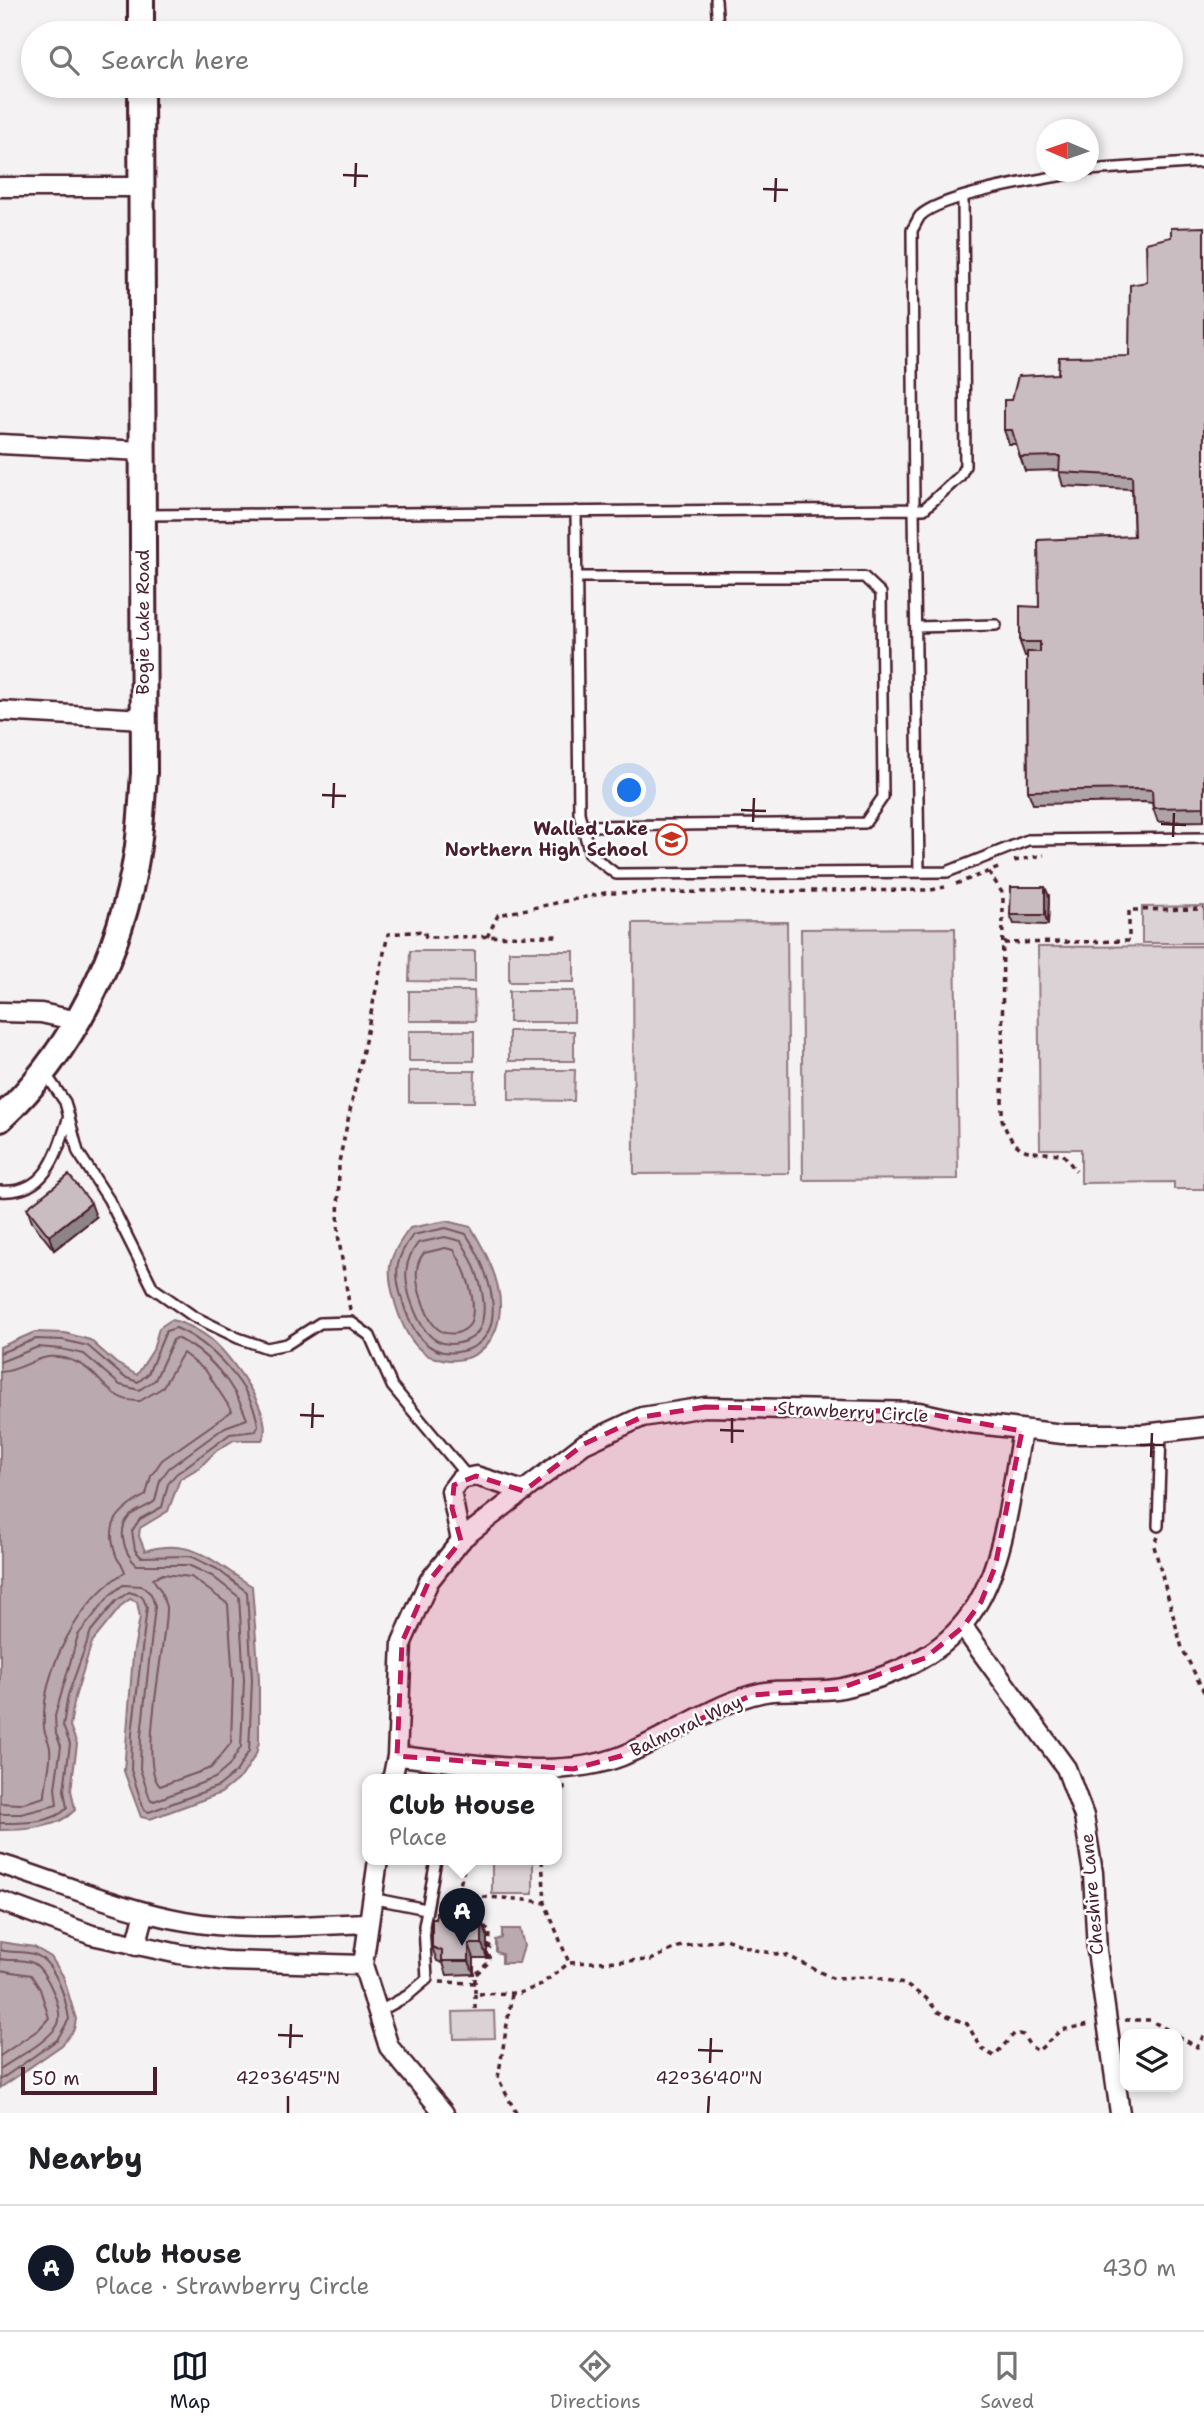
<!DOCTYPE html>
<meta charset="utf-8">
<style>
body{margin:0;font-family:"Shantell Sans",sans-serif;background:#f6f6f6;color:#202124}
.controls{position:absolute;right:21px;bottom:21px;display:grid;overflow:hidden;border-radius:14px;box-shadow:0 4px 10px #0003}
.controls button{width:63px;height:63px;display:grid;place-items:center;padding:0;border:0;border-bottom:2px solid #e0e0e0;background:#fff;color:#202124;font:35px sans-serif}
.compass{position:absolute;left:1036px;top:119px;width:63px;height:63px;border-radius:50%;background:#fff;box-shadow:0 4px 10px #0003;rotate:272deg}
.scale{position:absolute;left:21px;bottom:18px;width:136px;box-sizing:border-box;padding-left:7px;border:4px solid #4a1f2b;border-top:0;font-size:19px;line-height:24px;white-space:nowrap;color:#4a1f2b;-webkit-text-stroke:5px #fff;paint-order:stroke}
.you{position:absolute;left:630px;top:791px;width:24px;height:24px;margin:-18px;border:5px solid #fff;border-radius:50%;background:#1a73e8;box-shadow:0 0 0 10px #1a73e833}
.badge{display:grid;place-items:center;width:46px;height:46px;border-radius:50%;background:#111827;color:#fff;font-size:23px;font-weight:700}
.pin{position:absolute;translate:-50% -58px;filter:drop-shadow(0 2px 4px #0008)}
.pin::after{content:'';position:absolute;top:37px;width:24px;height:21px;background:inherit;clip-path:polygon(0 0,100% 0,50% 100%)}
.popup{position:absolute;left:362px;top:1774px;width:200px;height:91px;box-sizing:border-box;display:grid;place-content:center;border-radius:14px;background:#fff;filter:drop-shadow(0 2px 5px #0005);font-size:23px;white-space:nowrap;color:#757577}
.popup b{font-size:26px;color:#202124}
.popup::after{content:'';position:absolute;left:50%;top:100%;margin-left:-14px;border:14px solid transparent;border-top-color:#fff}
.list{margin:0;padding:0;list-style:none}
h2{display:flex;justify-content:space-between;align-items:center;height:91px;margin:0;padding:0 28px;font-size:30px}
h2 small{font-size:23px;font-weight:400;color:#757577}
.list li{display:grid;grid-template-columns:46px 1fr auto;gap:21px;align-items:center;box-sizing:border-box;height:126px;padding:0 28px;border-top:2px solid #e0e0e0}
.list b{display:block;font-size:26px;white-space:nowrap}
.list p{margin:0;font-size:23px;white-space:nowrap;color:#757577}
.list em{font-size:23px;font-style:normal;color:#757577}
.icon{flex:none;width:38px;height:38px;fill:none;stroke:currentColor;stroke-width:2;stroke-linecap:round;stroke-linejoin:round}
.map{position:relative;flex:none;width:1204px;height:2113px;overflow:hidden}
.search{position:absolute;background:#fff;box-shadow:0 4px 10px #0003;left:21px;right:21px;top:21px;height:77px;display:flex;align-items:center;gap:18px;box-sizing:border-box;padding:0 24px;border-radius:38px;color:#757577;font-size:26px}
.sheet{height:217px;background:#fff}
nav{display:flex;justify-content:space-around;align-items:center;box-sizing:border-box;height:98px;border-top:2px solid #e0e0e0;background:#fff;font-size:19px;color:#757577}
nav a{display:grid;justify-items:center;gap:4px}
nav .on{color:#111827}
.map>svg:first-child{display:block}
.green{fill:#dbd2d5;stroke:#927880;stroke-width:2}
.water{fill:#baa9ae;stroke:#8d727a;stroke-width:2}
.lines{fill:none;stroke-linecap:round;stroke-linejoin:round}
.shore{stroke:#77565f;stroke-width:2}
.lane-casing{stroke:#4a1f2b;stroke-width:14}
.street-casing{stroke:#4a1f2b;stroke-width:23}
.secondary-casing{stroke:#4a1f2b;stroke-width:30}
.path{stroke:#4a1f2b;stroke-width:3.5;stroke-dasharray:5 5;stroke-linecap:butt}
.lane{stroke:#fff;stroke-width:9}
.street{stroke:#fff;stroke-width:18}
.secondary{stroke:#fff;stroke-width:24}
.wall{fill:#aea3a6;stroke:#4a1f2b;stroke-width:2}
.shaded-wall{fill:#8d8487;stroke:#4a1f2b;stroke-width:2}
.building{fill:#cabdc1;stroke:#4a1f2b;stroke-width:2}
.marked{fill:#c2185b;fill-opacity:0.2;stroke:#c2185b;stroke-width:5;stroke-dasharray:14 9;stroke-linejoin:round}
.ticks{fill:none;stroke:#4a1f2b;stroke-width:2.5}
.labels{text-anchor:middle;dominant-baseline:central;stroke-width:5;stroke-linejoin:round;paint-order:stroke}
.street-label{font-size:18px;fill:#4a1f2b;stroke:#fff}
.poi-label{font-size:18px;font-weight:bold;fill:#4a1f2b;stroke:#fff;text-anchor:end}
.ticks-label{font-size:18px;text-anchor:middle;fill:#4a1f2b;stroke:#fff;stroke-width:5;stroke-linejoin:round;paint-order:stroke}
</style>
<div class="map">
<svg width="1204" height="2113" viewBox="0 0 1204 2113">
<rect width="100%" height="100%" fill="#f4f2f2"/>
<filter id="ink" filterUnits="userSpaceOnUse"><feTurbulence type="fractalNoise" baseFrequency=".0143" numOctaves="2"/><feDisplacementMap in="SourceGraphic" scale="14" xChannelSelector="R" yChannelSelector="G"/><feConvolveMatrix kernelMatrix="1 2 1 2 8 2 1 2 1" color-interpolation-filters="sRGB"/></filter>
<g filter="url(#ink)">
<path class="green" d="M1204,906v37h-62v-36z
M787,922l2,251 -155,1 -1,-251z
M955,928l3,251 -155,1 -2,-251z
M1204,946v243h-30v-7l-93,1v-34h-41l-2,-202z
M410,951h65v31l-66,-1z
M509,951h65v31h-65z
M409,991h65l1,30h-66z
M509,991h65v31h-65z
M409,1031h65v30h-65z
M509,1031h65v30h-65z
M509,1070h66l-1,31 -65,-1z
M409,1071h66l-1,31h-65z
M492,1860h41v34h-41z
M494,2011l1,27 -41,1 -1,-27z"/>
<path class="water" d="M446,1221l25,6c13,22 30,53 29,80 -1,33 -23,59 -58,52 -5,-1 -11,-1 -15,-4 -17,-11 -25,-30 -31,-49 -11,-36 -9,-48 14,-78z
M171,1320c15,3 32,12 43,22 18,16 62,75 48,98h-28l-18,11 -16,16 -20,12 -12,32 -28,17 -1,8 6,15c48,-15 70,13 107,35l7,93v63l-3,12 -14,22 -21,17 -71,26 -9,-2 -17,-46 9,-116 7,-38 -3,-15 -7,-3 -8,6 -30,37 -17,55 -5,29 7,18 -6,46 4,20c-18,19 -50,20 -75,20v-483l35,-15 30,1 25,7 26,23 21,12 16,-25 6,-22z
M502,1929h18l4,17 -5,17h-17v-9l-6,-2v-12l6,-2z
M0,1942l34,5 17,10 12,19 13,43 -2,10 -12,16 -62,43z"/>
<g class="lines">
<path class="shore" d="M446,1228l20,6c16,24 37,72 21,100 -6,10 -15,15 -25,17 -36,9 -52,-23 -60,-52 -9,-27 -6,-42 11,-64z
M445,1237l16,4c14,22 30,61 19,87 -4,9 -12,13 -21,15 -29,7 -41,-21 -49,-45 -6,-21 -6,-37 8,-55z
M445,1248l9,2c11,18 25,53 16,74 -3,5 -7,7 -13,9 -24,5 -31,-21 -37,-39 -4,-14 -6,-29 4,-41z
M0,1353l36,-14 27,1 25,6 36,31 14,5 10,-8 18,-43 10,-3c34,14 77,59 82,98l-2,5 -26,3 -54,40 -8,10 -6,23 -22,12 -8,12 3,19 6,7 49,-1 27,13 30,23 5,88 -3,71 -13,21 -17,14 -70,26 -5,-2 -13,-40 1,-36 15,-127 -5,-11 -13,-4 -13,9 -25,30 -23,64 -5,31 7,18 -6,46 3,18c-14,16 -47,15 -67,15
M0,1362l38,-15 23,2 23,5 36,31 19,5 16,-10 18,-40 3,-2c34,14 59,48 71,81l-22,8 -56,41 -9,12 -5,21c-8,7 -19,8 -26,16 -12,13 -5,37 8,48h51l24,11 27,21 5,83 -3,67 -12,19 -14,12 -61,23 -4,-2 -10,-30 1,-33 14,-130 -4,-12 -9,-8 -19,-1 -13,10 -32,40 -23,81 1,18 5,12 -6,42 2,17 -36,9h-21
M0,1372c29,-1 42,-28 80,-8 23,12 28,38 60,37l22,-13 21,-35 23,18 26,40 -70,49 -11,16 -5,19c-27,15 -43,28 -29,63 3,5 7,9 8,14 -47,29 -84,99 -81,156 1,8 6,14 6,21 2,13 -5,33 -5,48l-25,7 -20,-1
M163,1574l28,3 37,27 5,76 -2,63 -20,25 -51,18c-23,-21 7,-144 6,-179l-5,-16 -8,-12z
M0,1950c11,3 22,1 33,4 22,6 33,45 36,65l-12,21 -57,40
M0,1959c10,2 23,0 33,4 13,6 33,50 24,63 -12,18 -40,31 -57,43
M0,1970l31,5 9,14 9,29 -11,12 -38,26"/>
<defs>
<path id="lane" d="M716,0l2,27
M1088,170l116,-8
M576,511l3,302 11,41 26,20 331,-2 81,-32 176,-2
M144,515l770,-6 -2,-279c3,-4 5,-10 8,-14 22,-22 128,-38 162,-44
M577,577h287l17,16 2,204 -18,26 -283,3
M916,627l80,-2
M919,872l-5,-363h10l36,-33 5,-10 -2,-267
M45,1073l20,29 13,50 31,48 44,88 40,28 45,22 29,10 20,-4 33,-21 31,-1 19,14 22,50 75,90
M0,1191c47,4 57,-38 69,-75
M1158,1526l3,-93
M371,1898l55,11
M378,2012l29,-16 20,-17 -3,-53 12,-66"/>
<path id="street" d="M0,187h141
M0,444l142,7
M0,711l144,8
M0,1012l41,1 37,8
M461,1541l-10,-50 9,-12 16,-3 48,15
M963,1627l103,141 18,48 9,57 4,78 23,162
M397,1756c71,6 158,26 225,0 44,-18 85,-48 130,-61 29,-9 60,-1 90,-7 154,-35 157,-122 180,-257
M392,1780l5,-24 5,-114 27,-61 34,-43 121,-94 58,-27 63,-10 214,5 50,11 94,11h81l60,-7
M378,1860l-15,105 26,82 55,66
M0,1864c61,19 122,46 185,57 59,11 122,4 182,2
M0,1901l92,34 87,19 47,7 137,4
M136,1946l9,-34"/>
<path id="secondary" d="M141,33v-33
M0,1119c73,-68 122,-167 137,-266 4,-26 5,-53 7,-80l-3,-687"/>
</defs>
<use href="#lane" class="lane-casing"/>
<use href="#street" class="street-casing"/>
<use href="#secondary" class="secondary-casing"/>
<path class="path" d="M1014,861l30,-6
M989,872l14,22 -1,225c12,37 27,33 61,35l13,17
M956,884l45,-17
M487,937l11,-22 107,-22 326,-3 14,-3
M1004,943l125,-2v-31l75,-1
M350,1310l-12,-76 1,-72 49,-228 36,-3 2,6 132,-1
M1158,1537l-4,9 28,102 22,44
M556,1794l8,-2v-9
M542,1860l3,43 24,60
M443,1893c34,6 68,3 102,10
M446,1906l10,-4 10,-42
M440,1982l35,1v11l44,-1 20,-7 30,-23 82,-3 27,-13 47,-8 30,11 33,6 44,22 42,-1 30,7 22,14 12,14 29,12 15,25 12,7 21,-23 8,2 7,11 8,5 23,-21 29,-6
M475,1983v-8l14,-13 1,-31 -15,-12v-22
M475,1994v16
M512,1994l-14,84 18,35
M1125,2020h25l25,14
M1178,2036l19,11 7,-12"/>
<use href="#lane" class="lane"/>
<use href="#street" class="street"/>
<use href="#secondary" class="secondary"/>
</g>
<path class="wall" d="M1204,227v594l-46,1 -5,-14 -1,-5 -7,-1 -112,2 -5,-13 -1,-135h-2l-5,-14 19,-35 95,-71 -2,-47 -69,-3 -4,-14v-2l-34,1 -9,-27h-7l-5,-14 8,-30 46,-26 71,-18 18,-74 24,-45z
M1049,896l-1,29 -34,-1 -4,-9z
M27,1208l69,9 -42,33 -22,-28z
M473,1918v3l14,14v23h-13v16l-27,1 -4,-12 -6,-2 -5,-14z"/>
<path class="shaded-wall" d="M1045,887l4,9 -1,29 -3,-10z
M91,1203l5,14 -42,33 -5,-14z
M468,1905l5,13v17l-5,-14z
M482,1921l5,14v23l-5,-14z
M469,1944l5,14v16l-5,-13z"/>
<path class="building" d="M1204,227v580l-51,1 -1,-18 -12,-1 -112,2 -1,-139h13v-10h-20v-36l19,1 -1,-67 96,-4 -2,-60 -73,-4 1,-16 -40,1 -8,-27h-8v-30h8l6,-24 40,-2 1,-17 70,-1 1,-71 17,-3 -1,-39 25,-6v-9z
M1011,887h34v28h-35z
M69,1175l22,28 -42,33 -22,-28z
M442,1905h26v16h14v23h-13v17h-27v-10l-10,-4v-28h4v-7h6z"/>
</g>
<path class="marked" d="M705,1407l214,5 103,19 -27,136 -14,35 -18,25 -38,31 -87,31 -86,6 -131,61 -48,13 -176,-13 5,-114 27,-61 32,-40 -9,-33 2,-23 22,-9 48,15 60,-47 58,-27z"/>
<path class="ticks" d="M343,175l25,1M355,187l1,-24M763,189l25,1M775,202l1,-24M322,795l24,1M333,808l1,-25M741,810l25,1M753,822l1,-24M1161,824l25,1M1173,837l1,-24M300,1415l24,1M312,1428l1,-25M720,1430l24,1M732,1443v-25M1140,1445h24M1151,1457l1,-24M278,2035l25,1M290,2048l1,-24M698,2050l25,1M710,2063l1,-25M288,2113v-17M708,2113l1,-17"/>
<defs>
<symbol id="school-ring" viewBox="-11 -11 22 22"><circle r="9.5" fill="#fff" stroke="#c8321e" stroke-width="1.5"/><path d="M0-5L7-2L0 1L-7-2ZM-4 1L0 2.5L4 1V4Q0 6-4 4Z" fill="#c8321e"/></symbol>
</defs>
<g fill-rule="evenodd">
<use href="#school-ring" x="654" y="822" width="35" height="35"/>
</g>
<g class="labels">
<g class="street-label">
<text transform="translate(143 622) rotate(-90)">Bogie Lake Road</text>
<text transform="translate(853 1412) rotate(3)">Strawberry Circle</text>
<text transform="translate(686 1726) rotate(-25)">Balmoral Way</text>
<text transform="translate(1092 1894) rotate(-95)">Cheshire Lane</text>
</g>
<g class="poi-label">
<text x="648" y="829">Walled Lake<tspan x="648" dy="21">Northern High School</tspan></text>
</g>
</g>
<g class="ticks-label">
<text x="288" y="2084">42°36'45"N</text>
<text x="709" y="2084">42°36'40"N</text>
</g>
</svg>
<div class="controls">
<button><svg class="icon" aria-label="layers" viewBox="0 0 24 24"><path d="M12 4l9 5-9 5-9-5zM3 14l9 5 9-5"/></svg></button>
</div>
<svg class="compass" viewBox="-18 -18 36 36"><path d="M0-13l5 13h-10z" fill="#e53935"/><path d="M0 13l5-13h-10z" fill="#757577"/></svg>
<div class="scale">50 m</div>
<div class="you"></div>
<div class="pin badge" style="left:462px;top:1946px">A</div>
<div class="popup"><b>Club House</b>Place</div>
<div class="search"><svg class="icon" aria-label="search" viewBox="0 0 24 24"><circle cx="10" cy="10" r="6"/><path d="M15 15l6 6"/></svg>Search here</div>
</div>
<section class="sheet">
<h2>Nearby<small></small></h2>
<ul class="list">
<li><span class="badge">A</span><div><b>Club House</b><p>Place · Strawberry Circle</p></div><em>430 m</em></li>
</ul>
</section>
<nav>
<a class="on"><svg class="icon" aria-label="map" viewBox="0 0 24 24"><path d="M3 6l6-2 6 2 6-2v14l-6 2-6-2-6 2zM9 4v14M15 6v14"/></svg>Map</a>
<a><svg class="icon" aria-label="directions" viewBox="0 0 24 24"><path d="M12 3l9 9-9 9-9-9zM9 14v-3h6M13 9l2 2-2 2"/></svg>Directions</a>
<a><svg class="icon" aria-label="saved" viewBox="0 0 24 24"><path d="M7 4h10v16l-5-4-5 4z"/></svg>Saved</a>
</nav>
